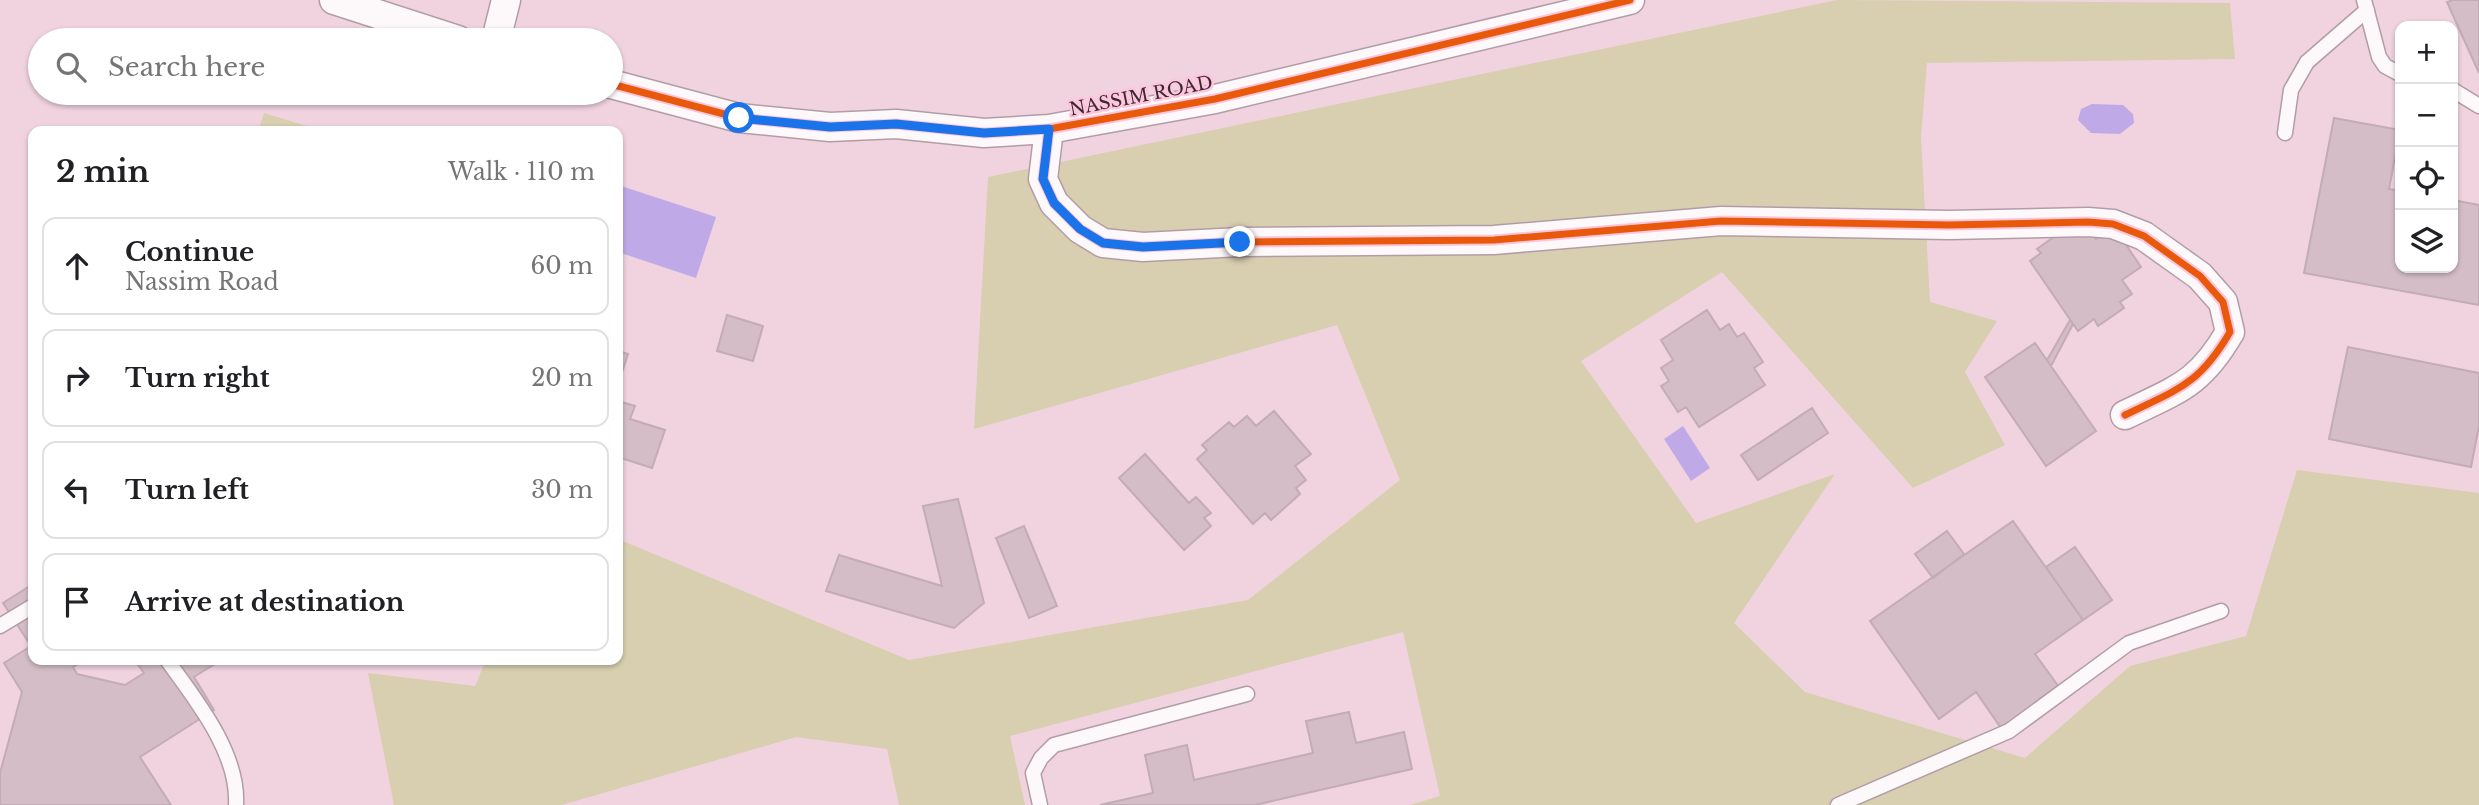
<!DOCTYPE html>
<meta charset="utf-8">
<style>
body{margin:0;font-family:"Libre Baskerville",serif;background:#f6f6f6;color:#202124}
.controls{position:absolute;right:21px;top:21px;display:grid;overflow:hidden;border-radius:14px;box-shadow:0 2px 5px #0004}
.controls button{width:63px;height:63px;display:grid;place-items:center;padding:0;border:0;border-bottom:2px solid #e0e0e0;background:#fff;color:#202124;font:35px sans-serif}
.stop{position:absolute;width:21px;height:21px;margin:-16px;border:5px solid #1a73e8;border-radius:50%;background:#fff}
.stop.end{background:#1a73e8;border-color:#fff;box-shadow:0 2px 7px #0008}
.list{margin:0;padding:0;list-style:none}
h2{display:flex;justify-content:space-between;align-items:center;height:91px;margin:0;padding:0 28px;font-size:30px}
h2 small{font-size:23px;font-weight:400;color:#757577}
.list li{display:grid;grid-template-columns:46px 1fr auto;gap:21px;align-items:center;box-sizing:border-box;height:98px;margin:0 14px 14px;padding:0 14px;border:2px solid #e0e0e0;border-radius:14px}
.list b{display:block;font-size:26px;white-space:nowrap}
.list p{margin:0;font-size:23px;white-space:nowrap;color:#757577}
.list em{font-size:23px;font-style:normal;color:#757577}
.icon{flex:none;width:38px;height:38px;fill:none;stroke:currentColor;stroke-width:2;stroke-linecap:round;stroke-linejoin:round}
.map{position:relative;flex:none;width:2479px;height:805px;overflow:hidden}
.search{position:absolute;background:#fff;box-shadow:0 2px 5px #0004;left:28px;top:28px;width:595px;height:77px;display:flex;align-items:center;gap:18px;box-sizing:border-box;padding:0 24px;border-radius:38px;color:#757577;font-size:26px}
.panel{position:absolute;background:#fff;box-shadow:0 2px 5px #0004;left:28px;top:126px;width:595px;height:539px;border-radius:14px}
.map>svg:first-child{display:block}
.green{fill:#d8cfb0}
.water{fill:#bfaae7}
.building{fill:#d4bdc6;stroke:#c3acb5;stroke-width:2}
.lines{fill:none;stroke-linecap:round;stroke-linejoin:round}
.service-casing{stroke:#b29da6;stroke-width:17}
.minor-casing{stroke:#b29da6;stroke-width:31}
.service{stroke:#fdf8fa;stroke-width:14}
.minor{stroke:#fdf8fa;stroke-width:28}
.cycleway-casing{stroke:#fdc6dc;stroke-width:11}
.cycleway{stroke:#e8590c;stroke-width:7}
.route{stroke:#1a73e8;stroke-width:9}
.labels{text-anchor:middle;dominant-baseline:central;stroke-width:5;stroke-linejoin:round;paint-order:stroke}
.street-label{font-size:18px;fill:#3c2830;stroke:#fdc6dc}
</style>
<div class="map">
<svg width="2479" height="805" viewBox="0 0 2479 805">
<rect width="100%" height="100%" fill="#f0d3df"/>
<path class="green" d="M1837,0l393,3 5,56 -308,4 -6,74 9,165 67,19 -32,51 40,73 -92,43 -191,-216 -141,89 115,162 139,-49 -101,149 71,69 220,66 105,-92 116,-30 51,-166 182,23v312h-1069l30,-9 -37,-164 -393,104 15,69h-126l-12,-56 -91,-12 -234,68h-168l-26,-132 107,13 11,-26h132v-121l291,121 339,-60 152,-120 -63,-155 -363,104 14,-252z
M264,113l59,18h-65z"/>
<path class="water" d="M2092,104l31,1 10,9 1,9 -14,11 -29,-1 -13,-13 3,-11z
M618,185l98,32 -20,61 -78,-26z
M1683,426l27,42 -19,13 -27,-42z"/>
<path class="building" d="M2453,0h26v73l-32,-71z
M2334,118l66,12 -11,59 11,2v77h53v-68l26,5v100l-175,-32z
M2086,224l10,15 18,-12 27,40 -19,13 10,14 -12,8 4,6 -26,18 -4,-7 -16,12 -48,-70 11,-8 -4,-4 31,-22z
M1707,310l13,20 9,-6 8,13 7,-4 19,29 -9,6 11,17 -66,42 -13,-20 -8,5 -17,-26 8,-5 -8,-13 12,-8 -12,-20z
M727,315l36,11 -10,35 -36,-10z
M2070,320l3,4 -22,42 -4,-6z
M2035,343l61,88 -50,35 -61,-89z
M2348,347l131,26v53l-8,41 -142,-28z
M618,351l10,3 -10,31z
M618,401l17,5 -5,13 35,11 -13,38 -34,-11z
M1812,408l16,25 -70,47 -17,-25z
M1274,411l37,43 -16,12 11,14 -10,8 4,6 -29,26 -6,-7 -12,11 -56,-65 10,-9 -5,-5 27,-23 5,5 13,-11 9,10z
M1145,454l44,49 7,-6 15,16 -7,5 7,8 -27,24 -65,-72z
M958,499l26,104 -30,25 -128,-37 13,-36 103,31 -19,-80z
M2013,521l70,99 -48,34 24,33 -58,41 -25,-36 -37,27 -69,-98z
M1024,526l33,80 -28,12 -33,-80z
M1947,531l17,23 -31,24 -18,-24z
M2075,547l37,53 -29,20 -37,-53z
M33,584v76h52l-12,7 4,7 48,11 19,-12 -8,-11 4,-2h81l-27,17 20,33 -74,47 31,48h-171v-32l22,-81 -18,-29 27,-17 -28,-43z
M1349,712l7,31 48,-11 8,37 -157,36h-155l53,-12 -8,-38 42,-10 7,35 119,-27 -7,-32z"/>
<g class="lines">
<defs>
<path id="service" d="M2364,0l15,57 6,9 15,8
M2453,90l26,16
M2285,133l6,-43 16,-28 60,-52
M0,626l33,-20
M167,660c29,40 72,93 69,145
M1040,805l-7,-32 8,-15 13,-13 193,-51
M1838,805l171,-74 120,-88 92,-32"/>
<path id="minor" d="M334,0l124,40
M496,40l10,-40
M611,84l128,34 91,9 66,-3 88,9 65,-4 166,-30 415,-99
M1049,129l-6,50 11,24 26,26 23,14 40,4 97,-5 254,-2 227,-19 228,4 139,-3 25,2 31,12 56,40 23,26 7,30c-31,53 -52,57 -105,83"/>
</defs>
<use href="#service" class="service-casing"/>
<use href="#minor" class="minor-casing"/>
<use href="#service" class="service"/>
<use href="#minor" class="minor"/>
<defs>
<path id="cycleway" d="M611,84l128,34 91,9 66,-3 88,9 65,-4 166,-30 415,-99
M1049,129l-6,50 11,24 26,26 23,14 40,4 97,-5 254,-2 227,-19 228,4 139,-3 25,2 31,12 56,40 23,26 7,30c-31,53 -52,57 -105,83"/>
</defs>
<use href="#cycleway" class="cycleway-casing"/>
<use href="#cycleway" class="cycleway"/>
</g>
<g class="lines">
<path class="route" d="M739,118l91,9 66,-3 88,9 65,-4 -6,50 11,24 26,26 23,14 40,4 97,-5"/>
</g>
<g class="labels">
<g class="street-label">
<text transform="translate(1141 96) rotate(-11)">NASSIM ROAD</text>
</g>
</g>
</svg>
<div class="controls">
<button>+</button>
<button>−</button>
<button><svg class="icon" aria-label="locate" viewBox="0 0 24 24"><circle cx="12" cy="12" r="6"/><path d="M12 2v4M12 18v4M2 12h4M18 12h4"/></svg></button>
<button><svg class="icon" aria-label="layers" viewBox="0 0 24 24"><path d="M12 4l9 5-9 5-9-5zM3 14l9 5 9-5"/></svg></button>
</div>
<div class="stop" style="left:739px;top:118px"></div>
<div class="stop end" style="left:1240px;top:242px"></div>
<div class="search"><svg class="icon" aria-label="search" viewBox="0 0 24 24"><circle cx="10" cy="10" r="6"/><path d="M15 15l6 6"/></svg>Search here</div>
<section class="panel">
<h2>2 min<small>Walk · 110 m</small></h2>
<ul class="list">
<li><svg class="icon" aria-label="ahead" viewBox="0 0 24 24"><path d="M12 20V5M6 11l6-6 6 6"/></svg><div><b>Continue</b><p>Nassim Road</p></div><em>60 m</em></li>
<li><svg class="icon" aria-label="right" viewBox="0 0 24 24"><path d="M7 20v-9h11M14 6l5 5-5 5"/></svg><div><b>Turn right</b></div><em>20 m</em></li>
<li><svg class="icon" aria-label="left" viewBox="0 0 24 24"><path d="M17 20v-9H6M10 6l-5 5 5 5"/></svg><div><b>Turn left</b></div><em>30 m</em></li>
<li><svg class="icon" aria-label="arrive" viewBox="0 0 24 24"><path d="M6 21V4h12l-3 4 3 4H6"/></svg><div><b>Arrive at destination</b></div></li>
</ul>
</section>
</div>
